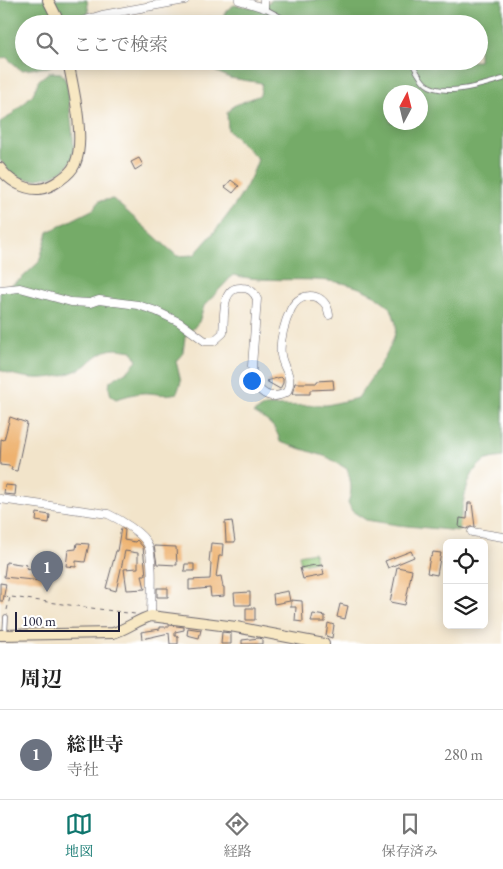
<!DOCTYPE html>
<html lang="ja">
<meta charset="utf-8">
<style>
body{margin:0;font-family:"EB Garamond","Noto Serif JP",serif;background:#f2f2f2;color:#222}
.controls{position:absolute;right:15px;bottom:15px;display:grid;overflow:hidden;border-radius:8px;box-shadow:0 2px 12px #0003}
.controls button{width:45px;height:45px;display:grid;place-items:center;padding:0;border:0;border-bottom:1px solid #e0e0e0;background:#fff;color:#222;font:25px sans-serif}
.compass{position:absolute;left:383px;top:85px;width:45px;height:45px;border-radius:50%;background:#fff;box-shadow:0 2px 12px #0003;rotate:7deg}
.scale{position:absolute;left:15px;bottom:12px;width:105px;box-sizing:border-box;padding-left:5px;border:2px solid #22223b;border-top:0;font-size:14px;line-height:18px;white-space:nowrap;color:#22223b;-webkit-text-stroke:4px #fff;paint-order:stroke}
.you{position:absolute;left:251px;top:380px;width:18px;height:18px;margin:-12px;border:4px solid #fff;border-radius:50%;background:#1a73e8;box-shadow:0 0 0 8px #1a73e833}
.badge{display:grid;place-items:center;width:32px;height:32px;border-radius:50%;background:#0f766e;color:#fff;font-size:16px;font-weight:700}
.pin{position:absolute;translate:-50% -41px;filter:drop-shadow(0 1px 2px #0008)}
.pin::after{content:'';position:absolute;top:26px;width:18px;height:15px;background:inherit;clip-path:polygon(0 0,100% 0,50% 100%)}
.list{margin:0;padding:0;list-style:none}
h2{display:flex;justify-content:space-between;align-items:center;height:65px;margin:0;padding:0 20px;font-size:21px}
h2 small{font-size:16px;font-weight:400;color:#767676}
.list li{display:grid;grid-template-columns:32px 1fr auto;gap:15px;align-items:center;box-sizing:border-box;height:90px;padding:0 20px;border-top:1px solid #e0e0e0}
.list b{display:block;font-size:19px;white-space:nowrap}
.list p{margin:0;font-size:16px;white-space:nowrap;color:#767676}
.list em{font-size:16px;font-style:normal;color:#767676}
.icon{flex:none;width:28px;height:28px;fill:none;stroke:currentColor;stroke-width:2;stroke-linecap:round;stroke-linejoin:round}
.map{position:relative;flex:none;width:503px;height:644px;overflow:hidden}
.search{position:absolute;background:#fff;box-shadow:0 2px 12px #0003;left:15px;right:15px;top:15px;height:55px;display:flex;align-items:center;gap:12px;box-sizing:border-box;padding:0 18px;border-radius:28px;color:#767676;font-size:19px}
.sheet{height:155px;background:#fff}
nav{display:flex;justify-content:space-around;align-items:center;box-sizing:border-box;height:70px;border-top:1px solid #e0e0e0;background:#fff;font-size:14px;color:#767676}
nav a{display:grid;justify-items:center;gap:2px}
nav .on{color:#0f766e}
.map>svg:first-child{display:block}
.green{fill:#92c677;stroke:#5a7459}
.forest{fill:#75ab68;stroke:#4c6652;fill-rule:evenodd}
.building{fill:#eeb26f}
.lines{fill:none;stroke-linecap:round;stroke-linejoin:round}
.lane-casing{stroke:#6b666d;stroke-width:5.5}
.street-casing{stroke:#6b666d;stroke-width:9}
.secondary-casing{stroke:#6b666d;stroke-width:12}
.path{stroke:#6b666d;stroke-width:1;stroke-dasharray:4 4;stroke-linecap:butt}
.lane{stroke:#fff;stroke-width:4}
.street{stroke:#fff;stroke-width:8}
.secondary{stroke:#f8e8c3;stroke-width:10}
</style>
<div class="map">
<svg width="503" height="644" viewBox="0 0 503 644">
<rect width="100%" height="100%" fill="#fff"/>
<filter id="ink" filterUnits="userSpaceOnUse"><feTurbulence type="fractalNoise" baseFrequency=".02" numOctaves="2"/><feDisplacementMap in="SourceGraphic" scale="10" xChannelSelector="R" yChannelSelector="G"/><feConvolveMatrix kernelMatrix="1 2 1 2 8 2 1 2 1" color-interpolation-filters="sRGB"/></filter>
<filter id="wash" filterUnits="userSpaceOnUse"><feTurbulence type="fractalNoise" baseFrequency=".0096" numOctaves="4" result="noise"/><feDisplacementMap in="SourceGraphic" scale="20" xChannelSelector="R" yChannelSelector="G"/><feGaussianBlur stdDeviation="1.12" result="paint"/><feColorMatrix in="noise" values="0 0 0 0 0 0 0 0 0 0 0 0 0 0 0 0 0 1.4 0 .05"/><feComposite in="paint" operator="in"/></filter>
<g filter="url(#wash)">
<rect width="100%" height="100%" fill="#f2e4ca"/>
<path class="green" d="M314,552l2,9 -15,3 -2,-9z"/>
<path class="forest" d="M0,0h87l2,15 -17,2v7h-48v37h39l-15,6 -27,3 -15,-13 -6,2z
M272,0h231v457c-5,1 -11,1 -16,3 -22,9 -25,50 -28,71l-61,-6 -32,-5 -14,-9 -4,-9c5,-11 3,-21 -1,-33l-20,-12 -47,-15c-3,-16 -13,-22 -27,-29l12,-7 62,-1 31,-7c12,-19 34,-47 38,-69 1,-5 -2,-11 -3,-15 -2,-8 -8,-11 -15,-16 -42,-30 -98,-11 -145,-23l-29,31 -5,16 -14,15 -2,16 -7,8 5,21 -4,11c-12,3 -17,1 -28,0 -11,-1 -22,3 -33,6l-5,-3 -2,-8 1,-7 19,-11 8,-9 -5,-10c-19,-3 -24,-4 -40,9 -3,3 -7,7 -12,9 -26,12 -54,12 -80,1v-78l21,-13 18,-17 9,-30 46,-23 5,-8 14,-2 64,57 17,-1c26,-29 52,-59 64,-96l-30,-29 -1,-17 6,-7 27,-11 2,-12 -32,-5 -15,-7 2,-10h262v-37h-261l9,-14 7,-5 26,3zM390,92h30v30h-30z
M49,72l12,1 6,10 7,63 -2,14 -7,9 -12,7 -20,4 -19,-3 -14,-17v-38l10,-6 23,-22 6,-14z"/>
<g id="blocks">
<path class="building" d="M205,16h7v7h-7z
M139,158l4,7 -8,5 -4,-8z
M231,180l8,6 -6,7 -8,-6z
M281,377l2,2v4l-3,6 -14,-8z
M333,380l1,9 -24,1v4h-18l3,-11h22v-2z
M10,417l17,6 -10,48 -6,-1 1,-3 -3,-1 -9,-1 1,-26 3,1z
M5,485l11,1 -1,9 -11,-1z
M468,503h4l3,24h-5l-3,2 -8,-2 1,-9 7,1z
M37,513l13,2 -1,8 -13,-2z
M232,521l3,21h-9l-1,-20z
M121,528l4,2 -1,10 11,2 2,-2 6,7 3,28h-4l3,14 -18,1 -3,-21 14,-1v-15l-13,-2 -9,40 -10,-3 10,-37h1z
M77,543l12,1 -4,18 -9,-1v6l-10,-1 2,-16 8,-1z
M211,543l12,1 -1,12h-3l-3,21 5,-1 2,11h1v9l-13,1 -1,-9 -21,2v-10l21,-1 1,-16 -2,-1z
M154,546l22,1 1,18 -20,-1z
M411,551l3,6 -26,11 -3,-7z
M433,552l8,1 -4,22 -10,-2 3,-16 2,-1z
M6,562l21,3 -1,3 18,3 -2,10 -38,-4z
M185,564h9v7h-10z
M315,565l1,1 6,-1 2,10 -21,4 -3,-11z
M397,567l15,3 -7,35 -15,-3z
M0,583l6,1 -3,17h-3z
M157,588h11v9h-11z
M288,591l2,10 -16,3 -1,-10z
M250,592v13h-15l-1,-12z
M291,600l11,1 1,21 -8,-1 1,-14h-5z
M340,604l8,2 -3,13 -8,-2z
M246,608h9v12h-9z
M313,614l12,2v6h-14z
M328,623l6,2 -2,13 -6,-2z
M169,625l15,2v3l-9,2v4h3v8h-8l-1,-11 -27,6 -1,-7 19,-3v-2h9z
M188,628l13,2 -2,8 -12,-3z
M222,632l9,1v11h-10z
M259,638l3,1v5h-20v-4z"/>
</g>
</g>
<g filter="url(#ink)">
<use href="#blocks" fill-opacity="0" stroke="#6b666d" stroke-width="1"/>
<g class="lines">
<defs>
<path id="lane" d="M264,8l30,16
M411,61c4,7 9,18 15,23 17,14 59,0 77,-5
M5,635l1,-18"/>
<path id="street" d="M239,0l25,8v-8
M72,24l30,-9 83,-15
M0,290l20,-2 51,14 19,1 9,-3 39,5 18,6 23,11 26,19h9l9,-8c2,-15 -3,-47 19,-45 8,0 12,4 15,11l-5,67c1,21 13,38 35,26 7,-18 -4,-22 -6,-37 -2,-14 4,-34 10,-46 10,-20 36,-16 38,6
M0,499l108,15c11,5 35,19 40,31 6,15 3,53 3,71
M472,532l31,5"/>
<path id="secondary" d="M48,0l12,24
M0,168c8,12 24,22 39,21 8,-1 14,-4 21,-9 6,-4 12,-9 15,-16 11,-24 -2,-77 -7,-103
M0,635l113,-2c14,-4 24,-13 38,-17l85,11 88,17"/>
</defs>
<use href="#lane" class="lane-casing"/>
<use href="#street" class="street-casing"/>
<use href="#secondary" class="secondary-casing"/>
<path class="path" d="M4,596l131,18
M7,610l3,-13"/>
<use href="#lane" class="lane"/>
<use href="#street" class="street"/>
<use href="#secondary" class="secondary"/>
</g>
</g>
</svg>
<div class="controls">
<button><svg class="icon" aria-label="locate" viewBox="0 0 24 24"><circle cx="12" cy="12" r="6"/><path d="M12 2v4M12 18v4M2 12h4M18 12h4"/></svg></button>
<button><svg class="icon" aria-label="layers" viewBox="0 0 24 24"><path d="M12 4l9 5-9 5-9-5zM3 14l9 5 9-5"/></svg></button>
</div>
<svg class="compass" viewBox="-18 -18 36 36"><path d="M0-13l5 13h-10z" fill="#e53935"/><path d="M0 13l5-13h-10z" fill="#767676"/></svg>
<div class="scale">100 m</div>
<div class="you"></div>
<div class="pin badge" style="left:47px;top:592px;background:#6b7280">1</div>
<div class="search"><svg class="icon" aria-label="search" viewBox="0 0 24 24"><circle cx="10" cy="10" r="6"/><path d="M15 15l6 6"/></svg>ここで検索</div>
</div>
<section class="sheet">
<h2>周辺<small></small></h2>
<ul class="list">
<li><span class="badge" style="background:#6b7280">1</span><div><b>総世寺</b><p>寺社</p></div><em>280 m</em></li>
</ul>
</section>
<nav>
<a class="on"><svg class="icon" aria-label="map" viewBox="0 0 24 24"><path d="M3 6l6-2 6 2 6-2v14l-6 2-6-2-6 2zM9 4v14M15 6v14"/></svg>地図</a>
<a><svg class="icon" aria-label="directions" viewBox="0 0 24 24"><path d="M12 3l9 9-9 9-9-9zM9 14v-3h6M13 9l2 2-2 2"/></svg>経路</a>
<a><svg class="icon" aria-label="saved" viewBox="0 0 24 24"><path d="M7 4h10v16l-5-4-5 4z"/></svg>保存済み</a>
</nav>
